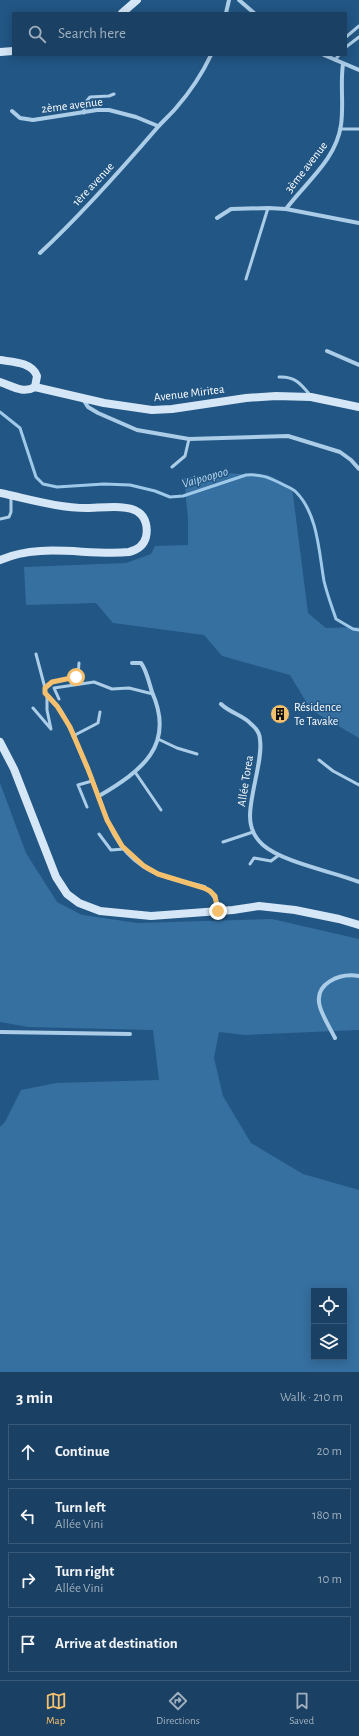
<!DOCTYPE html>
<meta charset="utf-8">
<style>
body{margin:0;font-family:"Alegreya Sans",sans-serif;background:#274b6c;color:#f1f3f6}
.controls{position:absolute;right:12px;bottom:12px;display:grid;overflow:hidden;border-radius:0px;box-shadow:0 2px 10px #0003}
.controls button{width:36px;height:36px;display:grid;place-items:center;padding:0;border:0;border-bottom:1px solid #385978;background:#1a4063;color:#f1f3f6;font:20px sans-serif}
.stop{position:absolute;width:12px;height:12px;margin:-9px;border:3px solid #f4c06d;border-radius:50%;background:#fff}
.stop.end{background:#f4c06d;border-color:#fff;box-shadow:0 1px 4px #0008}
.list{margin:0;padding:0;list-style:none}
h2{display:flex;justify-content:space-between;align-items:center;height:52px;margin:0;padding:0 16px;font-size:17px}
h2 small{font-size:13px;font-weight:400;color:#9fafbe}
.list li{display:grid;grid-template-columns:26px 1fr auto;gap:12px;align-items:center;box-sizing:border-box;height:56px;margin:0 8px 8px;padding:0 8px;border:1px solid #385978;border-radius:0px}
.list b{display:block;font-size:15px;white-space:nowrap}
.list p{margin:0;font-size:13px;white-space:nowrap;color:#9fafbe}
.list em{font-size:13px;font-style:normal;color:#9fafbe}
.icon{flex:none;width:22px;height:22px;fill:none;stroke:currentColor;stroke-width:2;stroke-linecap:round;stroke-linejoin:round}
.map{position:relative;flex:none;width:359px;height:1372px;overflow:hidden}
.search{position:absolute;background:#1a4063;box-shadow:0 2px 10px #0003;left:12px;right:12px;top:12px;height:44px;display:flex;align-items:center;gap:10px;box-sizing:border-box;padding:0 14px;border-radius:0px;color:#9fafbe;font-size:15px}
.sheet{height:308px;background:#1a4063}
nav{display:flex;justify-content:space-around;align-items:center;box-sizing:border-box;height:56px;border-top:1px solid #385978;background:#1a4063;font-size:11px;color:#9fafbe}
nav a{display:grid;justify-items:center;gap:2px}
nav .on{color:#f4c06d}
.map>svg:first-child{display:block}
.green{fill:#3670a1;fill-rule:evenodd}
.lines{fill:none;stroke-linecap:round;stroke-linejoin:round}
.stream{stroke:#9fc9e9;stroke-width:3}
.service{stroke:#abcde8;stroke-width:3}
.minor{stroke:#abcde8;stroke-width:4}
.secondary{stroke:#d5e7f7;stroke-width:8}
.route{stroke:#f4c06d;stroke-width:5}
.labels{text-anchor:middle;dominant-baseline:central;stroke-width:3;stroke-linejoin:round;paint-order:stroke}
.street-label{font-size:12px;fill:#fff;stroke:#225684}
.poi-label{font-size:12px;fill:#fff;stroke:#225684;text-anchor:start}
.water-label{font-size:13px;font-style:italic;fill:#b6d6f0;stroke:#225684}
</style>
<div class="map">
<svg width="359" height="1372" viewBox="0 0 359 1372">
<rect width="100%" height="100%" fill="#225684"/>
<path class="green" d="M220,473l48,2 24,12 16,126 18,15 33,-1v111l-48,-28 -21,-35 -68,-19 -18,-21 -91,-12 -17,-20 -70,2 -2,-38 102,-4 25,-9 4,-8 33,-1v-26l-4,-41z
M0,783l26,70 31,49 25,13 56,8 134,-4 87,20v91l-114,5 -26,-3 -5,26 9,38 28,47 52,31 56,16v182h-359v-245l5,-5 16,-32 35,-7 103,-3 -6,-50 -125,-3 -28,-5zM314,1291h30v66h-30z"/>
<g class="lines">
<path class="stream" d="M0,412l20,16 16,49 7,7 14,3 47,-3 26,1 25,6 15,6 13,-1 63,-21c14,-1 22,2 34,8 5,3 12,5 16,9 22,22 23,61 28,89 3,13 8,26 12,38l17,10 6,1"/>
<path class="service" d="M346,37l13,-11
M346,47l13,-10
M335,60l4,-5
M84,113v-9l6,-7 19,-1 5,-2
M340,129h19
M246,279l22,-71
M279,377c16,-1 22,7 31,18
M172,467l13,-11 4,-17
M0,519l9,-2 2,-5v-15
M36,654l9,34 7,-6 26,-6 1,-13
M59,699l-5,-11 40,-6 18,7 17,-1 24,6
M33,708l18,21 -4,-19v-14
M73,736l25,-13 2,-11
M158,739l19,9 20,6
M319,760l14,11 26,14
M135,772l26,38
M87,807l-9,-22 14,-4
M99,834l12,16 13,-1
M223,842l30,-10
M250,864l4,-6 17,3 8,-6"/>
<path class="minor" d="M239,0l15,13
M226,13l3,-13
M324,55l35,15
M12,111l8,7 13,2 64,-10h12l27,7 22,9
M286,209c20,-27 50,-49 55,-84 3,-20 -1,-41 2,-61
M217,218l14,-9 37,-1 18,1 73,14
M40,253c42,-39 80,-82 117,-125 6,-7 13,-13 19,-20 14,-16 26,-34 35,-53
M327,351l32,14
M83,399l5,8 10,6 39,17 52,9 99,-3 52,16 11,8 8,9
M45,688v5c4,5 9,9 13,14 13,18 21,42 30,63 16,35 20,73 55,96 18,12 40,15 61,21 10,7 13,12 14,24
M221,704c9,9 22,11 30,20 5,4 9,9 9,16 3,19 -10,53 -10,76 0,12 4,21 13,29 19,17 71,27 96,37
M99,796c42,-25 77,-50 53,-104 -3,-9 -5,-21 -11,-29h-9
M0,1032l130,2
M335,1038c-5,-10 -12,-21 -15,-31 -7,-24 20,-34 39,-31"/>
<path class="secondary" d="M122,13l15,-13
M0,52l13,-1
M0,360c12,2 32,2 37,16l-2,11
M0,382c12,4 23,12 35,5l69,16 48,7 20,-1 74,-11 30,-2 35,1 48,10
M0,493c29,6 58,15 87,15 13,0 41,-4 51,4 8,5 10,16 8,25 -2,8 -9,13 -17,15 -43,4 -88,-10 -129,8
M0,742l14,27 42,108 11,17 12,9 21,8 51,5 82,-6 26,-4 36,4 44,9 20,6"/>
</g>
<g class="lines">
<path class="route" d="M76,677l-24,5 -7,6v5l12,13 13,21 18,42 19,51 15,26 22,20 14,8 46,14 6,3 5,5 3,15"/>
</g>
<defs>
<symbol id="building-disc" viewBox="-11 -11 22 22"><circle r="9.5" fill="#f4c06d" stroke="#225684"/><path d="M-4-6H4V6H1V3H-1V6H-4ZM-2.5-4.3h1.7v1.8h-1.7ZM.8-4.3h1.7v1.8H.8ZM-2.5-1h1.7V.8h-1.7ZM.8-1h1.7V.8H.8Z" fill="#111"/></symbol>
</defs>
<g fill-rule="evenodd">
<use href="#building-disc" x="269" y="703" width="22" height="22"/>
</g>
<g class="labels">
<g class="street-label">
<text transform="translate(72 105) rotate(-7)">2ème avenue</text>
<text transform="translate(306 167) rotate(-52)">3ème avenue</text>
<text transform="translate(93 184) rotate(-47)">1ère avenue</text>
<text transform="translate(189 393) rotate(-7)">Avenue Miritea</text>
<text transform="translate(245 781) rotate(-81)">Allée Torea</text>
</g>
<g class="poi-label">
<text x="294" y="707">Résidence<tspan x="294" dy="14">Te Tavake</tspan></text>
</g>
<g class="water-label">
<text transform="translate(205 478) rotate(-16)">Vaipoopoo</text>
</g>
</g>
</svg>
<div class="controls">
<button><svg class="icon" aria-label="locate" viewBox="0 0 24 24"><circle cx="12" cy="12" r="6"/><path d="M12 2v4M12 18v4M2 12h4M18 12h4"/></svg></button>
<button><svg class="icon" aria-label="layers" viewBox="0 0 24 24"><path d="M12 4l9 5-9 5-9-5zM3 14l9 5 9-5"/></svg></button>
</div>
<div class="stop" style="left:76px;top:677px"></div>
<div class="stop end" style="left:218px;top:911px"></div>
<div class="search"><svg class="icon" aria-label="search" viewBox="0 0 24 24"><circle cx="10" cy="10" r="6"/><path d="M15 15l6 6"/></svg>Search here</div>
</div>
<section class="sheet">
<h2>3 min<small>Walk · 210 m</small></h2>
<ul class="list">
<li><svg class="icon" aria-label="ahead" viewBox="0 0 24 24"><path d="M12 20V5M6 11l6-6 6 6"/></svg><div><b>Continue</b></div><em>20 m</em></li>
<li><svg class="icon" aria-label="left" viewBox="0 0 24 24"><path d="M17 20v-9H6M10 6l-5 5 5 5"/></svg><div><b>Turn left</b><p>Allée Vini</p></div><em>180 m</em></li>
<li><svg class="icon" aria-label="right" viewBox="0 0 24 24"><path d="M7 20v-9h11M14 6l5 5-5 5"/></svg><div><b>Turn right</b><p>Allée Vini</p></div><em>10 m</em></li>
<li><svg class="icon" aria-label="arrive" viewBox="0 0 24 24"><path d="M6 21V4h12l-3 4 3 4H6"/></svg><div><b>Arrive at destination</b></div></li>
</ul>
</section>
<nav>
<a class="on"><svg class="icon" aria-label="map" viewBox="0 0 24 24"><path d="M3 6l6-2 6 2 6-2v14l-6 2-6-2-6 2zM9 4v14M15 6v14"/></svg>Map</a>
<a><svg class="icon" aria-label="directions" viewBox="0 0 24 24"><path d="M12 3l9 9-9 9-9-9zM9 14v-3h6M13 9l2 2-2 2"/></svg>Directions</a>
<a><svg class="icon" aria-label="saved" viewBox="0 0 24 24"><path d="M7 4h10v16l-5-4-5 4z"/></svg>Saved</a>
</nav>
